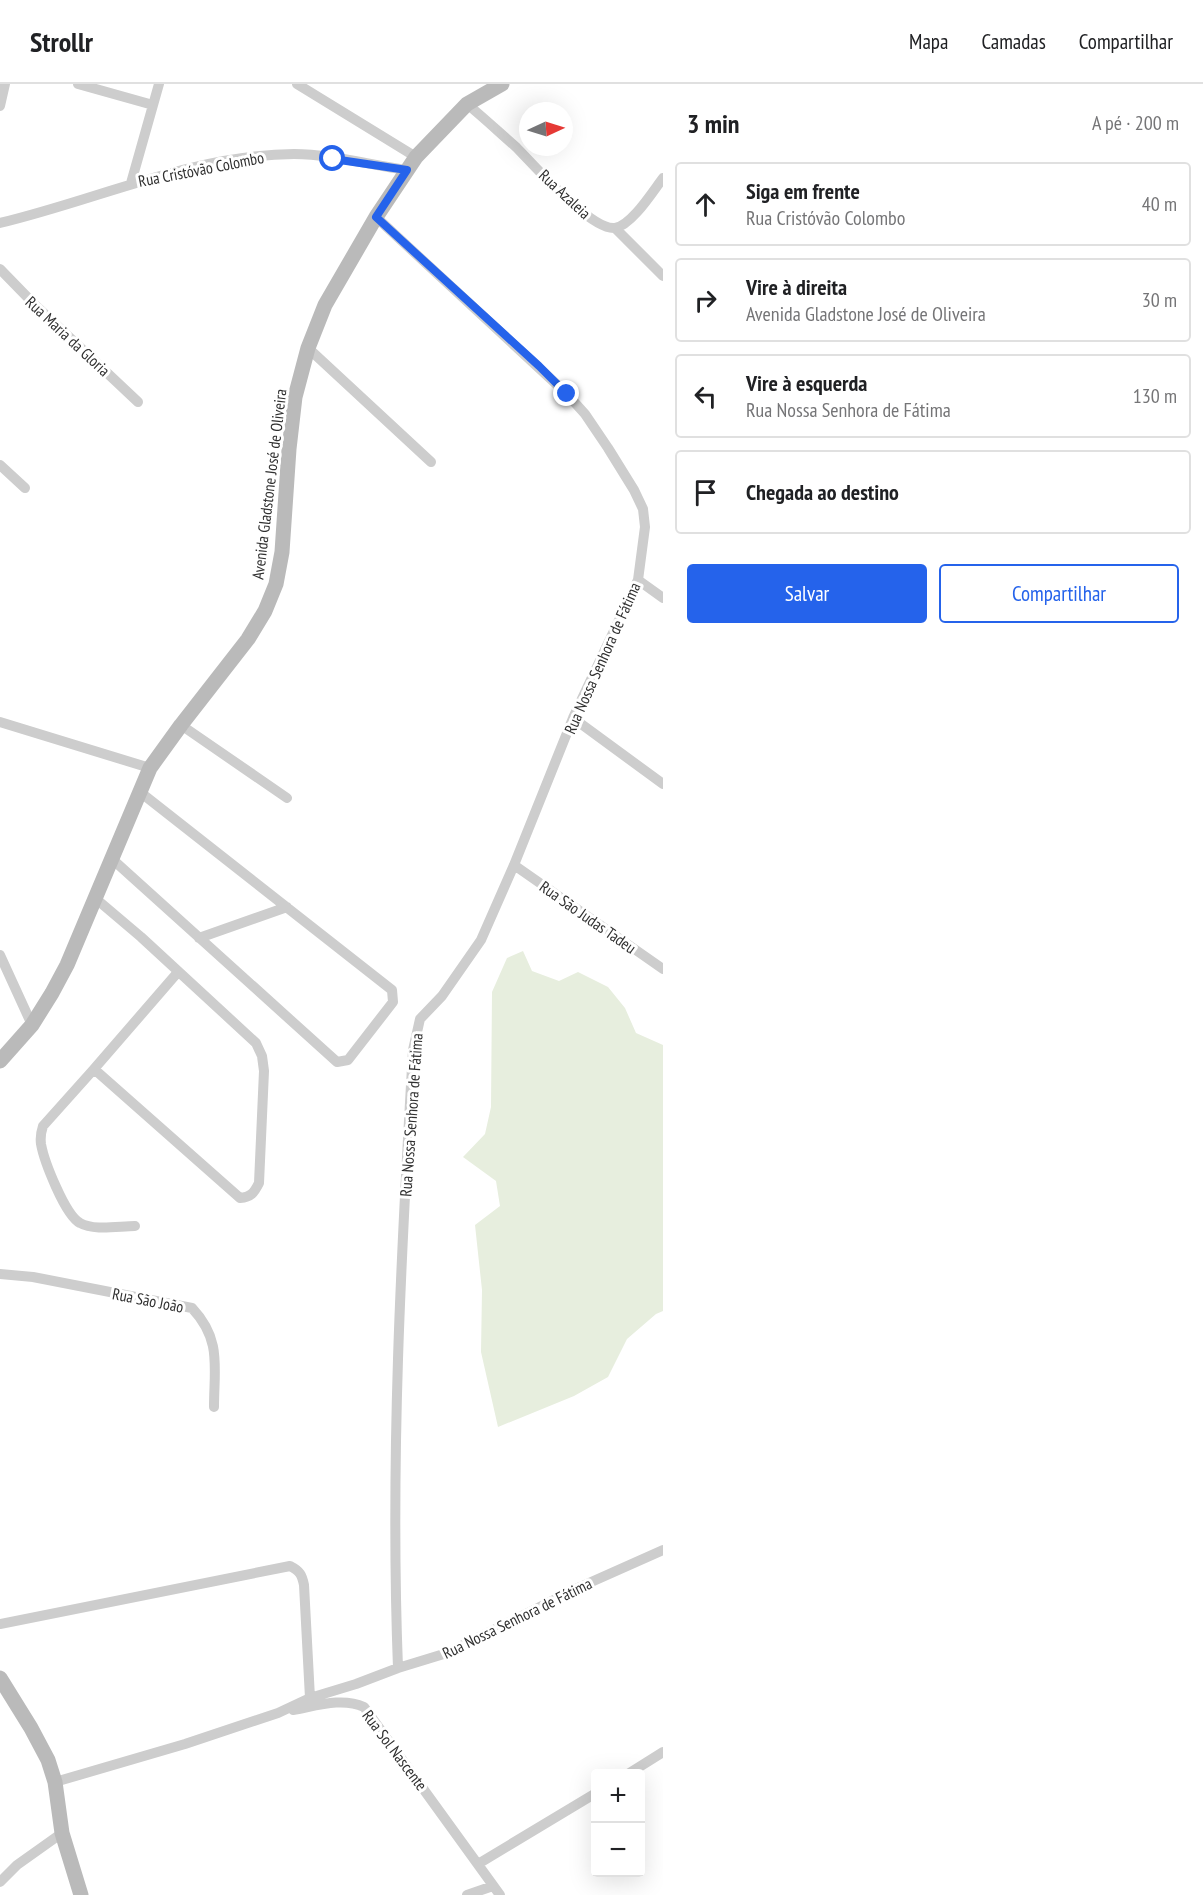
<!DOCTYPE html>
<html lang="pt">
<meta charset="utf-8">
<style>
body{margin:0;font-family:"PT Sans Narrow",sans-serif;background:#f6f6f6;color:#202124}
.controls{position:absolute;right:18px;bottom:18px;display:grid;overflow:hidden;border-radius:6px;box-shadow:0 6px 24px #0002}
.controls button{width:54px;height:54px;display:grid;place-items:center;padding:0;border:0;border-bottom:2px solid #e0e0e0;background:#fff;color:#202124;font:30px sans-serif}
.compass{position:absolute;left:519px;top:18px;width:54px;height:54px;border-radius:50%;background:#fff;box-shadow:0 6px 24px #0002;rotate:86deg}
.stop{position:absolute;width:18px;height:18px;margin:-14px;border:4px solid #2563eb;border-radius:50%;background:#fff}
.stop.end{background:#2563eb;border-color:#fff;box-shadow:0 2px 6px #0008}
.list{margin:0;padding:0;list-style:none}
h2{display:flex;justify-content:space-between;align-items:center;height:78px;margin:0;padding:0 24px;font-size:26px}
h2 small{font-size:20px;font-weight:400;color:#757577}
.list li{display:grid;grid-template-columns:39px 1fr auto;gap:18px;align-items:center;box-sizing:border-box;height:84px;margin:0 12px 12px;padding:0 12px;border:2px solid #e0e0e0;border-radius:6px}
.list b{display:block;font-size:22px;white-space:nowrap}
.list p{margin:0;font-size:20px;white-space:nowrap;color:#757577}
.list em{font-size:20px;font-style:normal;color:#757577}
.actions{display:flex;gap:12px;padding:18px 24px}
.actions a{flex:1;padding:14px 0;border:2px solid #2563eb;border-radius:6px;text-align:center;font-size:21px;color:#2563eb}
.actions .main{background:#2563eb;color:#fff}
.icon{flex:none;width:33px;height:33px;fill:none;stroke:currentColor;stroke-width:2;stroke-linecap:round;stroke-linejoin:round}
.map{position:relative;flex:none;width:663px;height:1811px;overflow:hidden}
header{display:flex;align-items:center;gap:36px;box-sizing:border-box;height:84px;padding:0 30px;background:#fff;border-bottom:2px solid #e0e0e0}
header strong{font-size:28px}
nav{display:flex;gap:33px;margin-inline-start:auto;font-size:21px}
main{display:flex}
aside{flex:1;background:#fff}
.map>svg:first-child{display:block}
.green{fill:#e7eede}
.lines{fill:none;stroke-linecap:round;stroke-linejoin:round}
.street{stroke:#cdcdcd;stroke-width:10}
.secondary{stroke:#bababa;stroke-width:15}
.route{stroke:#2563eb;stroke-width:8}
.labels{text-anchor:middle;dominant-baseline:central;stroke-width:6;stroke-linejoin:round;paint-order:stroke}
.street-label{font-size:16px;fill:#303030;stroke:#fff}
</style>
<header>
<strong>Strollr</strong>
<nav><a>Mapa</a><a>Camadas</a><a>Compartilhar</a></nav>
</header>
<main>
<div class="map">
<svg width="663" height="1811" viewBox="0 0 663 1811">
<rect width="100%" height="100%" fill="#fff"/>
<path class="green" d="M523,867l9,20 27,10 19,-9 30,15 17,21 11,25 27,12v266l-7,3 -29,25 -19,38 -34,19 -76,31 -17,-75 1,-62 -7,-65 25,-19 -4,-25 -33,-24 22,-23 6,-27 1,-115 15,-34z"/>
<g class="lines">
<path class="street" d="M78,0l75,21
M297,0l119,73
M467,20c17,14 33,29 49,43 18,18 75,84 99,81 17,-3 38,-37 48,-50
M0,22l5,-22
M131,99l28,-99
M376,133l191,177 18,20 23,34 26,42 9,19 2,18 -7,53 -65,138 -59,147 -33,75 -39,56 -22,23 -7,31c-12,206 -23,412 -15,618l49,-15 133,-66 83,-37
M0,139c97,-23 192,-68 294,-69 37,0 76,11 113,16
M615,144l48,48
M0,185l35,36 103,97
M308,264l123,114
M0,381l25,23
M638,496l25,18
M573,634l90,66
M0,638l150,46
M181,641l106,73
M111,774l226,204 11,-2 45,-58 -1,-12 -252,-198
M514,781l149,104
M95,814l46,39 115,106 6,13 2,15 -5,112c-5,10 -8,14 -19,15l-146,-129 -51,57c-2,6 -3,11 -2,18 3,17 24,71 39,79 14,8 39,3 55,3
M199,854l88,-31
M0,871l32,70
M94,985l84,-97
M0,1190l33,3 159,31c30,32 22,59 22,99
M0,1540l290,-58c10,5 12,9 14,19l6,113
M293,1626c23,-4 49,-13 71,-3l136,188
M628,1690l35,-22
M55,1698l130,-38 93,-31 32,-15 46,-14 42,-16
M478,1780l118,-71
M0,1798l17,-17 45,-32
M467,1811l26,-9"/>
<path class="secondary" d="M0,977l32,-36 20,-32 15,-28 83,-197 31,-43 67,-86 17,-28 11,-27 6,-32 7,-103 6,-52 13,-49 17,-43 51,-88 40,-60 51,-53 35,-20
M0,1594l31,50 17,32 7,22 7,51 19,62"/>
</g>
<g class="lines">
<path class="route" d="M333,75l74,11 -31,47 163,149 28,28"/>
</g>
<g class="labels">
<g class="street-label">
<text transform="translate(201 85) rotate(-11)">Rua Cristóvão Colombo</text>
<text transform="translate(565 110) rotate(43)">Rua Azaleia</text>
<text transform="translate(68 252) rotate(43)">Rua Maria da Gloria</text>
<text transform="translate(269 400) rotate(-83)">Avenida Gladstone José de Oliveira</text>
<text transform="translate(602 574) rotate(-66)">Rua Nossa Senhora de Fátima</text>
<text transform="translate(588 833) rotate(35)">Rua São Judas Tadeu</text>
<text transform="translate(411 1031) rotate(-86)">Rua Nossa Senhora de Fátima</text>
<text transform="translate(148 1216) rotate(11)">Rua São João</text>
<text transform="translate(517 1534) rotate(-26)">Rua Nossa Senhora de Fátima</text>
<text transform="translate(395 1666) rotate(53)">Rua Sol Nascente</text>
</g>
</g>
</svg>
<div class="controls">
<button>+</button>
<button>−</button>
</div>
<svg class="compass" viewBox="-18 -18 36 36"><path d="M0-13l5 13h-10z" fill="#e53935"/><path d="M0 13l5-13h-10z" fill="#757577"/></svg>
<div class="stop" style="left:333px;top:75px"></div>
<div class="stop end" style="left:567px;top:310px"></div>
</div>
<aside>
<h2>3 min<small>A pé · 200 m</small></h2>
<ul class="list">
<li><svg class="icon" aria-label="ahead" viewBox="0 0 24 24"><path d="M12 20V5M6 11l6-6 6 6"/></svg><div><b>Siga em frente</b><p>Rua Cristóvão Colombo</p></div><em>40 m</em></li>
<li><svg class="icon" aria-label="right" viewBox="0 0 24 24"><path d="M7 20v-9h11M14 6l5 5-5 5"/></svg><div><b>Vire à direita</b><p>Avenida Gladstone José de Oliveira</p></div><em>30 m</em></li>
<li><svg class="icon" aria-label="left" viewBox="0 0 24 24"><path d="M17 20v-9H6M10 6l-5 5 5 5"/></svg><div><b>Vire à esquerda</b><p>Rua Nossa Senhora de Fátima</p></div><em>130 m</em></li>
<li><svg class="icon" aria-label="arrive" viewBox="0 0 24 24"><path d="M6 21V4h12l-3 4 3 4H6"/></svg><div><b>Chegada ao destino</b></div></li>
</ul>
<div class="actions"><a class="main">Salvar</a><a>Compartilhar</a></div>
</aside>
</main>
